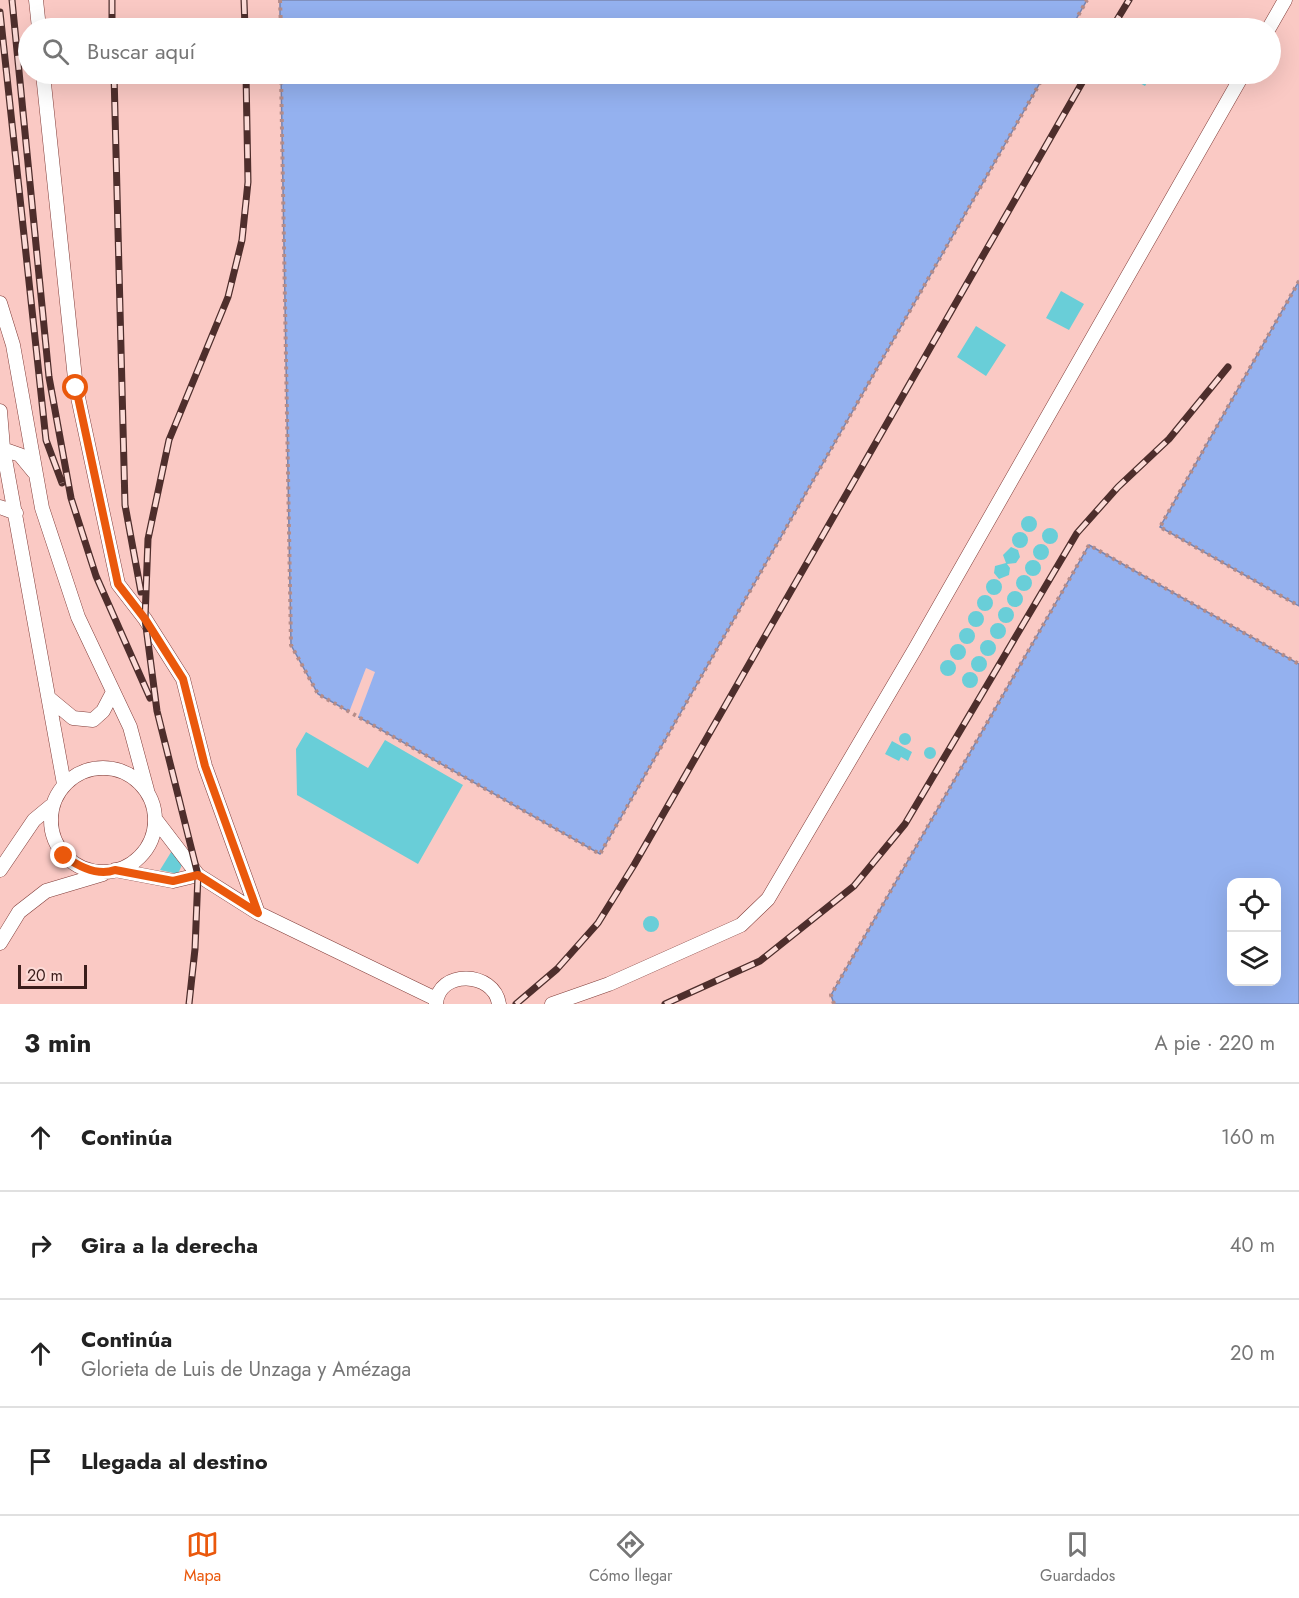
<!DOCTYPE html>
<html lang="es">
<meta charset="utf-8">
<style>
body{margin:0;font-family:Jost,sans-serif;background:#f2f2f2;color:#222}
.controls{position:absolute;right:18px;bottom:18px;display:grid;overflow:hidden;border-radius:12px;box-shadow:0 6px 24px #0002}
.controls button{width:54px;height:54px;display:grid;place-items:center;padding:0;border:0;border-bottom:2px solid #e0e0e0;background:#fff;color:#222;font:30px sans-serif}
.scale{position:absolute;left:18px;bottom:15px;width:69px;box-sizing:border-box;padding-left:6px;border:3px solid #3b1d1b;border-top:0;font-size:16px;line-height:21px;white-space:nowrap;color:#3b1d1b;-webkit-text-stroke:4px #fcdbd7;paint-order:stroke}
.stop{position:absolute;width:18px;height:18px;margin:-14px;border:4px solid #ea580c;border-radius:50%;background:#fff}
.stop.end{background:#ea580c;border-color:#fff;box-shadow:0 2px 6px #0008}
.list{margin:0;padding:0;list-style:none}
h2{display:flex;justify-content:space-between;align-items:center;height:78px;margin:0;padding:0 24px;font-size:26px}
h2 small{font-size:20px;font-weight:400;color:#767676}
.list li{display:grid;grid-template-columns:39px 1fr auto;gap:18px;align-items:center;box-sizing:border-box;height:108px;padding:0 24px;border-top:2px solid #e0e0e0}
.list b{display:block;font-size:22px;white-space:nowrap}
.list p{margin:0;font-size:20px;white-space:nowrap;color:#767676}
.list em{font-size:20px;font-style:normal;color:#767676}
.icon{flex:none;width:33px;height:33px;fill:none;stroke:currentColor;stroke-width:2;stroke-linecap:round;stroke-linejoin:round}
.map{position:relative;flex:none;width:1299px;height:1004px;overflow:hidden}
.search{position:absolute;background:#fff;box-shadow:0 6px 24px #0002;left:18px;right:18px;top:18px;height:66px;display:flex;align-items:center;gap:15px;box-sizing:border-box;padding:0 21px;border-radius:33px;color:#767676;font-size:22px}
.sheet{height:510px;background:#fff}
nav{display:flex;justify-content:space-around;align-items:center;box-sizing:border-box;height:84px;border-top:2px solid #e0e0e0;background:#fff;font-size:16px;color:#767676}
nav a{display:grid;justify-items:center;gap:3px}
nav .on{color:#ea580c}
.map>svg:first-child{display:block}
.water{fill:#94b1ef;stroke:#7985af;stroke-width:1.5;fill-rule:evenodd}
.pier{fill:#fac9c4}
.building{fill:#69ced8}
.lines{fill:none;stroke-linecap:round;stroke-linejoin:round}
.service-casing{stroke:#803c38;stroke-width:15}
.path{stroke:#b68c88;stroke-width:4;stroke-dasharray:3 4.5;stroke-linecap:butt}
.service{stroke:#fff;stroke-width:14}
.rail-casing{stroke:#4e2e2c;stroke-width:7}
.rail{stroke:#fcdbd7;stroke-width:4.5;stroke-dasharray:14;stroke-linecap:butt}
.route{stroke:#ea580c;stroke-width:8}
</style>
<div class="map">
<svg width="1299" height="1004" viewBox="0 0 1299 1004">
<rect width="100%" height="100%" fill="#fac9c4"/>
<path class="water" d="M280,0h807l-16,28h-791z
M281,74h764l-445,780 -282,-160 -27,-49z
M1299,281v325l-139,-79z
M1089,545l210,119v340h-465l-3,-9zM1232,882h44v99h-44z"/>
<path class="pier" d="M366,668l9,4 -18,48 -9,-5z"/>
<path class="building" d="M1124,74h28l-7,12z
M1061,291l23,13 -15,26 -23,-12z
M976,326l30,19 -20,31 -29,-19z
M1021 524a8 8 0 1 1 16 0a8 8 0 1 1-16 0Z
M1042 536a8 8 0 1 1 16 0a8 8 0 1 1-16 0Z
M1012 540a8 8 0 1 1 16 0a8 8 0 1 1-16 0Z
M1033 552a8 8 0 1 1 16 0a8 8 0 1 1-16 0Z
M1011,547l7,3 2,7 -4,6 -9,1 3,4 -1,7 -10,4 -5,-6 1,-7 11,-3 -3,-8z
M1025 568a8 8 0 1 1 16 0a8 8 0 1 1-16 0Z
M1016 583a8 8 0 1 1 16 0a8 8 0 1 1-16 0Z
M986 587a8 8 0 1 1 16 0a8 8 0 1 1-16 0Z
M1007 599a8 8 0 1 1 16 0a8 8 0 1 1-16 0Z
M977 603a8 8 0 1 1 16 0a8 8 0 1 1-16 0Z
M998 615a8 8 0 1 1 16 0a8 8 0 1 1-16 0Z
M968 619a8 8 0 1 1 16 0a8 8 0 1 1-16 0Z
M990 631a8 8 0 1 1 16 0a8 8 0 1 1-16 0Z
M959 636a8 8 0 1 1 16 0a8 8 0 1 1-16 0Z
M980 648a8 8 0 1 1 16 0a8 8 0 1 1-16 0Z
M950 652a8 8 0 1 1 16 0a8 8 0 1 1-16 0Z
M971 664a8 8 0 1 1 16 0a8 8 0 1 1-16 0Z
M940 668a8 8 0 1 1 16 0a8 8 0 1 1-16 0Z
M962 680a8 8 0 1 1 16 0a8 8 0 1 1-16 0Z
M306,732l62,36 17,-28 78,45 -45,79 -121,-69 -1,-46z
M899 739a6 6 0 1 1 12 0a6 6 0 1 1-12 0Z
M892,741l20,11 -4,9 -7,-4 -2,4 -14,-7z
M924 753a6 6 0 1 1 12 0a6 6 0 1 1-12 0Z
M173,849l11,11 -6,14 -18,-4z
M643 924a8 8 0 1 1 16 0a8 8 0 1 1-16 0Z"/>
<g class="lines">
<defs>
<path id="service" d="M36,0l3,28
M1269,28l16,-28
M43,74l33,314 42,196 27,35 38,60 22,87 53,147
M0,303l13,42 29,163 36,109 52,110 17,63
M0,411l3,37 61,336
M0,448l20,7 14,17
M0,507l16,6
M50,699l23,19 20,2 10,-9 10,-19
M51 820a52 52 0 1 1 104 0a52 52 0 1 1-104 0Z
M156,820l42,55 60,38 178,86
M0,870l34,-50 17,-14
M115,870l58,11 25,-6
M0,943l19,-31 27,-21 57,-17
M436,1004c2,-35 58,-33 63,0
M552,1004l57,-20 132,-59 27,-26 147,-250 328,-575"/>
</defs>
<use href="#service" class="service-casing"/>
<path class="path" d="M280,0l1,28
M1071,28l16,-28
M281,74l10,571 27,49 282,160 445,-780
M1299,281l-139,246 139,79
M834,1004l-3,-9 258,-450 210,119"/>
<use href="#service" class="service"/>
<defs>
<path id="rail" d="M12,0l37,377 22,121 25,78 54,122
M112,0v28
M244,0l1,28
M0,12l46,428 16,43
M1112,28l17,-28
M114,74l11,431 16,87
M189,1004l6,-55 3,-74 -41,-164 -12,-92 3,-80 21,-99 59,-143 14,-57 6,-58 -2,-108
M516,1004l41,-35 41,-46 36,-58 453,-791
M665,1004l95,-43 94,-75 51,-62 172,-291 41,-46 51,-48 59,-72"/>
</defs>
<use href="#rail" class="rail-casing"/>
<use href="#rail" class="rail"/>
</g>
<g class="lines">
<path class="route" d="M64,856c14,10 33,21 51,14l58,11 25,-6 60,38 -53,-147 -22,-87 -38,-60 -27,-35 -42,-196"/>
</g>
</svg>
<div class="controls">
<button><svg class="icon" aria-label="locate" viewBox="0 0 24 24"><circle cx="12" cy="12" r="6"/><path d="M12 2v4M12 18v4M2 12h4M18 12h4"/></svg></button>
<button><svg class="icon" aria-label="layers" viewBox="0 0 24 24"><path d="M12 4l9 5-9 5-9-5zM3 14l9 5 9-5"/></svg></button>
</div>
<div class="scale">20 m</div>
<div class="stop" style="left:76px;top:388px"></div>
<div class="stop end" style="left:64px;top:856px"></div>
<div class="search"><svg class="icon" aria-label="search" viewBox="0 0 24 24"><circle cx="10" cy="10" r="6"/><path d="M15 15l6 6"/></svg>Buscar aquí</div>
</div>
<section class="sheet">
<h2>3 min<small>A pie · 220 m</small></h2>
<ul class="list">
<li><svg class="icon" aria-label="ahead" viewBox="0 0 24 24"><path d="M12 20V5M6 11l6-6 6 6"/></svg><div><b>Continúa</b></div><em>160 m</em></li>
<li><svg class="icon" aria-label="right" viewBox="0 0 24 24"><path d="M7 20v-9h11M14 6l5 5-5 5"/></svg><div><b>Gira a la derecha</b></div><em>40 m</em></li>
<li><svg class="icon" aria-label="ahead" viewBox="0 0 24 24"><path d="M12 20V5M6 11l6-6 6 6"/></svg><div><b>Continúa</b><p>Glorieta de Luis de Unzaga y Amézaga</p></div><em>20 m</em></li>
<li><svg class="icon" aria-label="arrive" viewBox="0 0 24 24"><path d="M6 21V4h12l-3 4 3 4H6"/></svg><div><b>Llegada al destino</b></div></li>
</ul>
</section>
<nav>
<a class="on"><svg class="icon" aria-label="map" viewBox="0 0 24 24"><path d="M3 6l6-2 6 2 6-2v14l-6 2-6-2-6 2zM9 4v14M15 6v14"/></svg>Mapa</a>
<a><svg class="icon" aria-label="directions" viewBox="0 0 24 24"><path d="M12 3l9 9-9 9-9-9zM9 14v-3h6M13 9l2 2-2 2"/></svg>Cómo llegar</a>
<a><svg class="icon" aria-label="saved" viewBox="0 0 24 24"><path d="M7 4h10v16l-5-4-5 4z"/></svg>Guardados</a>
</nav>
